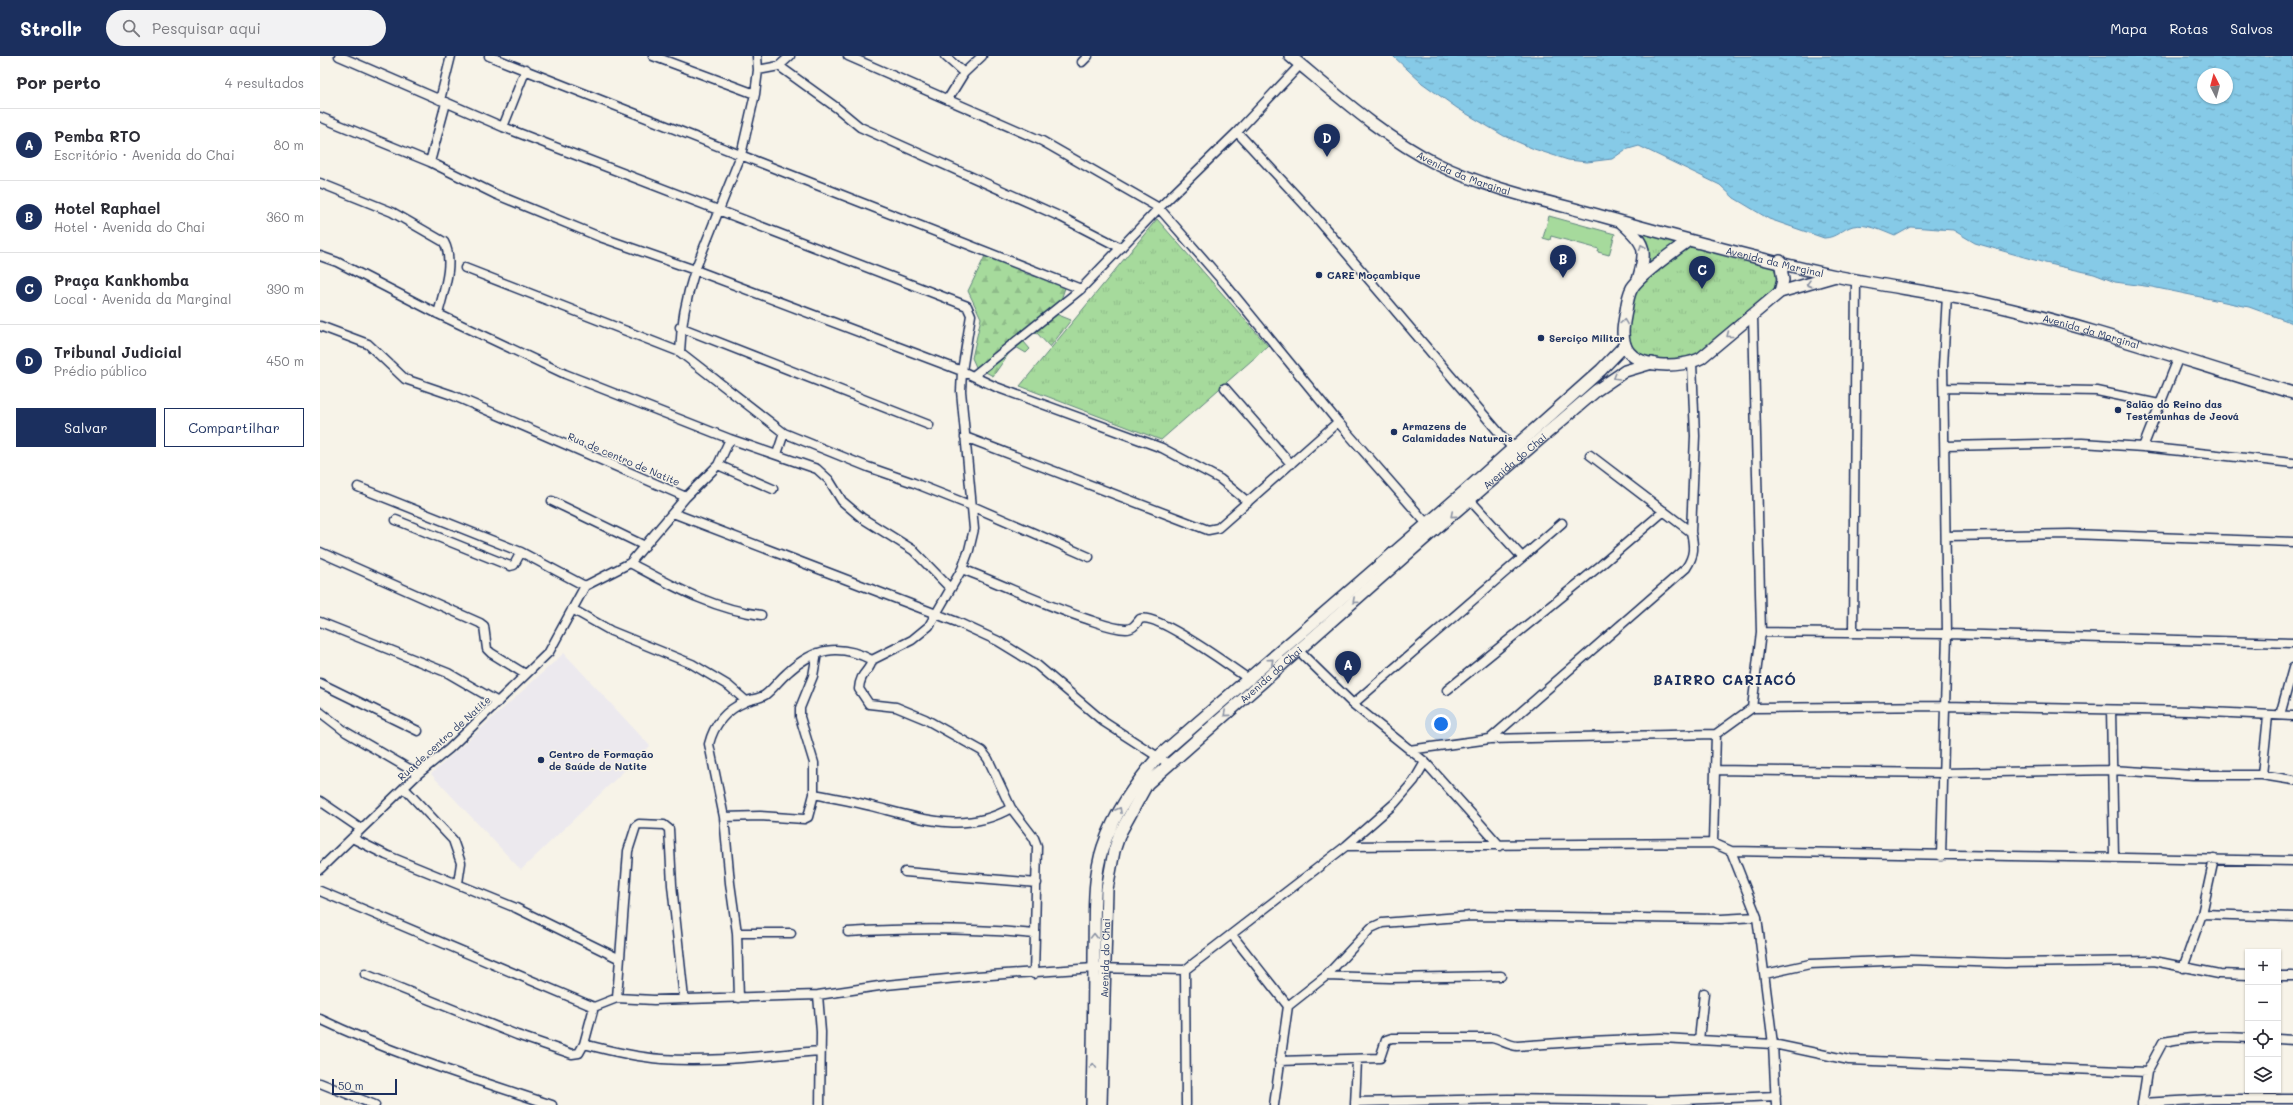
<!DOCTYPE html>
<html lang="pt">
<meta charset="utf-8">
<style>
body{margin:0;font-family:Mali,sans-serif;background:#f2f2f3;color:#2b2b33}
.controls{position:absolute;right:12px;bottom:12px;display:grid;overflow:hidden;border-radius:0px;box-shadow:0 1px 3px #0004}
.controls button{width:36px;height:36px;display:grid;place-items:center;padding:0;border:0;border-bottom:1px solid #e1e1e2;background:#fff;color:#2b2b33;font:20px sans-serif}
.compass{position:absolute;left:1877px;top:12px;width:36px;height:36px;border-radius:50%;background:#fff;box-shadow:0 1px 3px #0004;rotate:354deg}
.scale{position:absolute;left:12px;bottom:10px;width:65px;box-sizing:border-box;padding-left:4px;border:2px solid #1b2f5e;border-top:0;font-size:11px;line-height:14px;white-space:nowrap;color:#1b2f5e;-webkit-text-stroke:3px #f7f3e8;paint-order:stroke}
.you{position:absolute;left:1121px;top:668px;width:14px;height:14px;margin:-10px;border:3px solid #fff;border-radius:50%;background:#1a73e8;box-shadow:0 0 0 6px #1a73e833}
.badge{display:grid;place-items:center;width:26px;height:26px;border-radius:50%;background:#1b2f5e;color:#fff;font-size:13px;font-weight:700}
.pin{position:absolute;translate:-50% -33px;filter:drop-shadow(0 1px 2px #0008)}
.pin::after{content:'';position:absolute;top:21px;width:14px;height:12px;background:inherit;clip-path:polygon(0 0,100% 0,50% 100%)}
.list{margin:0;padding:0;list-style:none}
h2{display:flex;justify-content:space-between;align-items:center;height:52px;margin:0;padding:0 16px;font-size:17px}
h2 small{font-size:13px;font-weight:400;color:#7c7c81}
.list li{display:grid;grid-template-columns:26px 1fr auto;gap:12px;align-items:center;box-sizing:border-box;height:72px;padding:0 16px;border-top:1px solid #e1e1e2}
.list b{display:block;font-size:15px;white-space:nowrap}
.list p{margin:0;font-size:13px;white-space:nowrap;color:#7c7c81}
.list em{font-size:13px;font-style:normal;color:#7c7c81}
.actions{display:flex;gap:8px;padding:12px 16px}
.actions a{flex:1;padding:9px 0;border:1px solid #1b2f5e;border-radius:0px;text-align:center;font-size:14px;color:#1b2f5e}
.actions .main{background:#1b2f5e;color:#fff}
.icon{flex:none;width:22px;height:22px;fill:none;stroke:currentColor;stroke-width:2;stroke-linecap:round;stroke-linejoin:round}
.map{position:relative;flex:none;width:1973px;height:1049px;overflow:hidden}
header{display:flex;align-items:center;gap:24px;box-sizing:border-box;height:56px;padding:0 20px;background:#1b2f5e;color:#fff}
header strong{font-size:19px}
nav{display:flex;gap:22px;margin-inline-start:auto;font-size:14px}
.search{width:280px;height:36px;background:#f2f2f3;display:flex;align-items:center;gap:10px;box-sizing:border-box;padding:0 14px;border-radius:22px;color:#7c7c81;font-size:15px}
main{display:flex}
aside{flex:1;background:#fff}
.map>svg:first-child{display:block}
.built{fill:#ece9ee}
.grass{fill:url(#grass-tufts);stroke:#60847d}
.forest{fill:url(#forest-firs);stroke:#60847d}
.garden{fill:#a6da9c;stroke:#60847d}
.water{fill:url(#water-ripples);stroke:#5b8cb0;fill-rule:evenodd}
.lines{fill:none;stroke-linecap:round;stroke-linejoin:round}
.street-casing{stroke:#1b2f5e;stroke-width:11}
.secondary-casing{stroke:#1b2f5e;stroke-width:14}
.street{stroke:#f7f3e8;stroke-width:8}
.secondary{stroke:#f7f3e8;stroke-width:11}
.oneway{stroke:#8991a3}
.poi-dot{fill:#1b2f5e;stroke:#f7f3e8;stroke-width:1.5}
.labels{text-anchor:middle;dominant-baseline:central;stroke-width:3;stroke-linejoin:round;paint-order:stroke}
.street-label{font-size:10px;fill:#1b2f5e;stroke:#f7f3e8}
.poi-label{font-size:10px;font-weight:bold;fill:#1b2f5e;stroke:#f7f3e8;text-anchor:start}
.district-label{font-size:14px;font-weight:bold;letter-spacing:1px;fill:#1b2f5e;stroke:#f7f3e8}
</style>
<header>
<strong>Strollr</strong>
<div class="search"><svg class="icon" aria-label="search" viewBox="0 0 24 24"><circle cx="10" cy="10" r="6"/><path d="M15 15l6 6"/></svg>Pesquisar aqui</div>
<nav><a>Mapa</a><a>Rotas</a><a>Salvos</a></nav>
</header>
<main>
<aside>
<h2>Por perto<small>4 resultados</small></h2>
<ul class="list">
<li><span class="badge">A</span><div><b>Pemba RTO</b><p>Escritório · Avenida do Chai</p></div><em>80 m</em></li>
<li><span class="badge">B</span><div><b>Hotel Raphael</b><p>Hotel · Avenida do Chai</p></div><em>360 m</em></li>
<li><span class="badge">C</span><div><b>Praça Kankhomba</b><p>Local · Avenida da Marginal</p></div><em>390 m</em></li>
<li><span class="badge">D</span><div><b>Tribunal Judicial</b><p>Prédio público</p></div><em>450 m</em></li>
</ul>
<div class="actions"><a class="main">Salvar</a><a>Compartilhar</a></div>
</aside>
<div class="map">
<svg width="1973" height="1049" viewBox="0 0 1973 1049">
<defs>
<pattern id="grass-tufts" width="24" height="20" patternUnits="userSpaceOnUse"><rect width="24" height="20" fill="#a6da9c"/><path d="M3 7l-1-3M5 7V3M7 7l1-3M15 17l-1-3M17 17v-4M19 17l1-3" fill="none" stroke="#8ebb89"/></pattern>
<pattern id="forest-firs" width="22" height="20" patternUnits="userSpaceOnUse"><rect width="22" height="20" fill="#a6da9c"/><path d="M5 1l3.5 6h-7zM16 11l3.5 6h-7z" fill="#8ebb89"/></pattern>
<pattern id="water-ripples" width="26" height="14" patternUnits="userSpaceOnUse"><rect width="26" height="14" fill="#86cae7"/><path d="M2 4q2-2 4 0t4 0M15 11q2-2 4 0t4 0" fill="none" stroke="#6da4be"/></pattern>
</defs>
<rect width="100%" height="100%" fill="#f7f3e8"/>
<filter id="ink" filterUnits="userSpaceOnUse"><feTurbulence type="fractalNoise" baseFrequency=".025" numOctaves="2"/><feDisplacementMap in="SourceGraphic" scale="8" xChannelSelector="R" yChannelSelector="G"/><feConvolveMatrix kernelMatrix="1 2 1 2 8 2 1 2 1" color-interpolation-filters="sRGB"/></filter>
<g filter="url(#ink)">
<path class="built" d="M244,597l86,93 -129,124 -90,-96z"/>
<path class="grass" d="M837,163l111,127 -107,94 -141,-54z
M1310,171l50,15 -37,31 4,-14z
M1369,190l84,19 4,4 1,21 -78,66 -37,7 -28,-10 -7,-9 -2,-15 6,-34 9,-11z"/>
<path class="forest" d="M666,198l23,7 17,13 30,8 9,6 -9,26 15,6 -21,27 -15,-16 -11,11 6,7 -4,4 -12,-7 -21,30 -17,-9 -4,-9 9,-40 -13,-27z"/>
<path class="garden" d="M1229,160l66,18 -6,21 -11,-3 1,-3 -48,-13 -1,4 -7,-2z"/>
<path class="water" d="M1073,0h900v267l-44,-16 -97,-20 -37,-5 -21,-8 -49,-11 -70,-20 -22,-13 -42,-3 -16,9c-13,-5 -28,-13 -42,-10 -11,3 -17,12 -29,12l-55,-19 -35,-21 -14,-13 -81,-39 -14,4 -13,9 -25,3 -19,-2 -34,-11 -30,-13 -47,-28 -35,-25zM1883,18h24v24h-24z"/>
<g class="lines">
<defs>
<path id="street" d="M19,0l164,71 464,179 4,9 -9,56 -1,20 13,138 -5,21 -7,19
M169,0l592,233
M333,0l102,38
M437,0l1,14 -3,24 -14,61 -46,115 267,101 34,16 166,61 58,31 28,23
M528,0l194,85 117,67 67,77 112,137 89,102
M625,0l19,17
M762,6l6,-6
M459,10l58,42 23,19 201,90 60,31
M438,14l21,-4 11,-10
M628,43l16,-26 18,-17
M120,44l11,-44
M0,61l110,45 65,32 105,43 95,33c-9,28 -14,53 -15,82l104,81 -7,21
M183,71l23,-58
M917,76l77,83 199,234
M110,106l16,-59
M0,127l72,29 52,30c11,20 -1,51 -6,72
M0,200l17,6 101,52 127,60 165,65 -12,26 -32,32
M145,212l215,84
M0,270l48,18 37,35 47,16 234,102 -56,66 -45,23 -36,66 -100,97 -31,25 -98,95
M360,271l249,98
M653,320l108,-87 78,-81 78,-76 63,-67
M905,332l66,76
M1624,332l153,3 62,13
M464,377l84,34 46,16 58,23 117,51
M645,381l243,93 10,-2 120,-106
M410,383l87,30 12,11 13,21 20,17 51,32 37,38
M1625,390l137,-3 61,4 150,16
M1823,391l35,-88
M1270,399l101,77
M398,409l55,24
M38,431l163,65
M1150,444l52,57
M232,445l93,45
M353,457l284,109 41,19 39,24 67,57 65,42
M76,464l114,46 4,-1 7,-13 64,34
M1626,480l124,-2 223,8
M0,496l160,71 4,3 3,23 4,4 34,21
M310,507c43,23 82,46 131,52
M252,553l39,22 81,33 37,22 17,15
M0,566l128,51 50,29
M1441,576l186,2 346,9
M1533,576l3,-352
M979,595l54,53 72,58 75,84
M0,627l98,48
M1127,634l154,-125 63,-54
M1033,648l209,-181
M1432,652l9,-76 -8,-316
M1791,654l3,146
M0,656l26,20 72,42
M1960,659l13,-47
M1170,683l196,-171c9,-13 8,-22 5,-36l4,-96 -3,-73
M1089,694l81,-11 226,-5 36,-26 193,-2 245,5 103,5
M1395,714l228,3 169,-3 81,5h69l31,5
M1942,719l6,-59
M84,732l49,52 8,23 -3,20
M494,738c19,4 39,7 57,12 48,12 94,29 140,2
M0,745l41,28
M404,761l-15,-73c5,-20 17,-34 36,-42 6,-3 14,-3 20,-7 8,-6 14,-15 22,-22 27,-25 52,-30 85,-13
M32,782l34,17 130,53 102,50
M1393,787l3,-109
M1026,790l367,-3 18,8 562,10
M1411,795l26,66 16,127 3,61
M1621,800l6,-222 -4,-268 4,-71
M585,816l132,11
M0,835l274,116
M1882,858l91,3
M528,876c63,-4 125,-4 187,2l2,-88 -3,-8 -23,-30 -23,-49 -6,-8 -57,-32 -29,-12 -27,-3 -10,-15c1,-17 11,-17 13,-29l40,-20 17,-14 33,-57c42,16 82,36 125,50 12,4 26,10 39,10 7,0 10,-5 14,-10 16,-7 93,49 110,61
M417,877h54
M912,879l56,71
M1863,912l19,-54 12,-55
M865,914l1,135
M45,918l152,61 55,19 7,-1 5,-9c26,7 51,13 78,15 52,4 106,-4 159,-8
M714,918l1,-40
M1445,918l45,-10 100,-4 95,3 149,-2 65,13 29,1
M1006,920l64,2 111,-2
M1958,920h15
M498,939l3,37 -1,73
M297,942l37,2 164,-5 68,-10 91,-9 117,-8 91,2 161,-124 49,-43 19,-22 11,-19
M419,942l-2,-65 -7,-50 -6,-66 36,-1 44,3 4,-2 6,-23v-31l-14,-46v-9l13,-32 4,-23
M0,963c75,36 154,60 232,86
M1958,983l15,1
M1379,984l5,-47
M264,988l10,-37 23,-9 11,-147 8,-25 3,-2 25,1 5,4 3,56 12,114
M959,1005l101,-3 6,-18 6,-2h100c9,2 16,7 25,8l72,-5 72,-3 38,2 74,4 76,16 298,12
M0,1027l55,22
M1035,1046l153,-3 152,2 116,-5
M1822,1047l70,-4h81
M954,1049l14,-99 38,-30 45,-48 11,-5 90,-7 249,3 36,-2
M1035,1049l2,-45
M1822,1049l5,-33 16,-30c29,-6 56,-6 85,-4"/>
<g id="secondary">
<path id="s1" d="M970,0c46,38 93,81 147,108 51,25 109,37 164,52 79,22 159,44 239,61 50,10 99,16 148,27 103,23 204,59 305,89"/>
<path d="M1302,167c24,21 25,27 16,57"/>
<path d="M1368,185c-14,10 -48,34 -56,47 -4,7 -5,15 -6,23 -2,11 -5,23 -1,34 8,25 58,23 76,13l79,-66 56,-16"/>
<path d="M1460,205l3,19 -3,12"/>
<path d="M772,1049c1,-51 2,-101 2,-152 1,-35 -2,-73 9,-106 12,-35 32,-63 55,-90l306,-265 137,-122 24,-25"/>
<path id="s2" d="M781,1049l6,-216 7,-38 6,-18 27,-49 300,-265 150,-129 28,-19 27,-8"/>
</g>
</defs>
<use href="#street" class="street-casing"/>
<use href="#secondary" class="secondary-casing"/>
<use href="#street" class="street"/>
<use href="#secondary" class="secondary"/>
</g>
<defs><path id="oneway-chevron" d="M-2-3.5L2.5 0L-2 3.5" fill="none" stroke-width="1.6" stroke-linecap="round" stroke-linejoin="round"/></defs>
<g class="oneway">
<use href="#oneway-chevron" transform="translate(1322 191) rotate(-113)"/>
<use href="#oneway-chevron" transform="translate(1489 228) rotate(165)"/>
<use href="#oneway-chevron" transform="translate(1304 266) rotate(-82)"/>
<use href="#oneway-chevron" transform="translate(1409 279) rotate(142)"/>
<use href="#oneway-chevron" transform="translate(1296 321) rotate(149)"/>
<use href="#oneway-chevron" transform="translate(1133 459) rotate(140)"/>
<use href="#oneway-chevron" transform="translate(1035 545) rotate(138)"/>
<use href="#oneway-chevron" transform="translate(951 605) rotate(-42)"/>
<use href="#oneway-chevron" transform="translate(906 658) rotate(139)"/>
<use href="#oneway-chevron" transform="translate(799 754) rotate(-61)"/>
<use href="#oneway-chevron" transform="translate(774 880) rotate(-89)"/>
<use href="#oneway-chevron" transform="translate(773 1010) rotate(-88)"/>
</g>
</g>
<g class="poi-dot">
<circle cx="999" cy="219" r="4"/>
<circle cx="1221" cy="282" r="4"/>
<circle cx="1798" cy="354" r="4"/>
<circle cx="1074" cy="376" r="4"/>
<circle cx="221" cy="704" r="4"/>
</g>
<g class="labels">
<g class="street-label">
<text stroke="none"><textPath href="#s1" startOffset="211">Avenida da Marginal</textPath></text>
<text stroke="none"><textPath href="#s1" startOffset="535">Avenida da Marginal</textPath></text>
<text stroke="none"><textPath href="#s1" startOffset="859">Avenida da Marginal</textPath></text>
<text transform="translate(304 403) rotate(23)">Rua de centro de Natite</text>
<text stroke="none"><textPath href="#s2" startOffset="819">Avenida do Chai</textPath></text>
<text stroke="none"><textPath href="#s2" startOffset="495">Avenida do Chai</textPath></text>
<text transform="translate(124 682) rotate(-42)">Rua de centro de Natite</text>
<text stroke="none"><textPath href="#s2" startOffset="147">Avenida do Chai</textPath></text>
</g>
<g class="poi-label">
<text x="1007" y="219">CARE Moçambique</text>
<text x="1229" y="282">Serciço Militar</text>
<text x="1806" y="348">Salão do Reino das<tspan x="1806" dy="12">Testemunhas de Jeová</tspan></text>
<text x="1082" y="370">Armazens de<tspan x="1082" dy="12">Calamidades Naturais</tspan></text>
<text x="229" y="698">Centro de Formação<tspan x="229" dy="12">de Saúde de Natite</tspan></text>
</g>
<g class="district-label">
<text x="1405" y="623">BAIRRO CARIACÓ</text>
</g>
</g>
</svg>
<div class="controls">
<button>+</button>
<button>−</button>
<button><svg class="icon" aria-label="locate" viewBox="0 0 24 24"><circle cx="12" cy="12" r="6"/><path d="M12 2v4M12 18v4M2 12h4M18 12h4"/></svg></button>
<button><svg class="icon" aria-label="layers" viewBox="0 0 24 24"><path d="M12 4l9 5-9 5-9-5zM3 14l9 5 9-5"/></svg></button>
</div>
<svg class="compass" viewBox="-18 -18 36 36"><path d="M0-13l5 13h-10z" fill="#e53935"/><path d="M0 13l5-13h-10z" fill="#7c7c81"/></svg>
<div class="scale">50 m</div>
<div class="you"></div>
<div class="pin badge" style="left:1028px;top:628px">A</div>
<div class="pin badge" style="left:1243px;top:222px">B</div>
<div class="pin badge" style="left:1382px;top:233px">C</div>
<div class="pin badge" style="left:1007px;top:101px">D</div>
</div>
</main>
